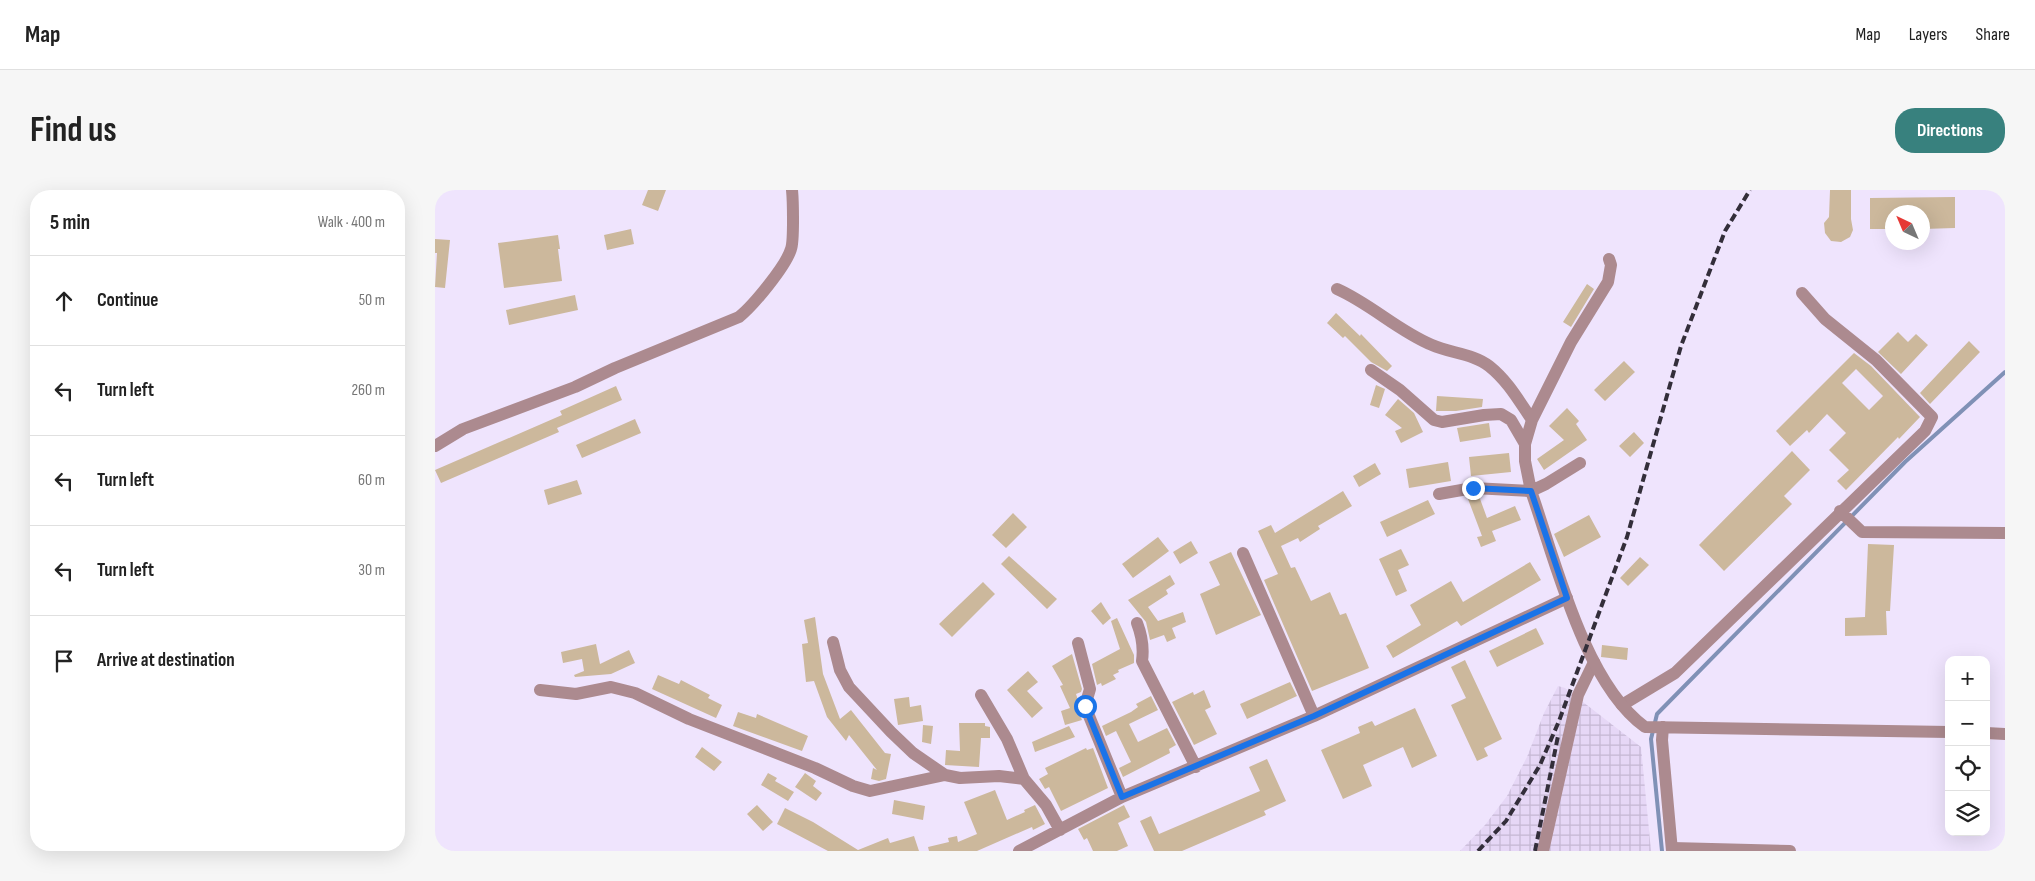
<!DOCTYPE html>
<meta charset="utf-8">
<style>
body{margin:0;font-family:"Sofia Sans Condensed",sans-serif;background:#f6f6f6;color:#222}
.controls{position:absolute;right:15px;bottom:15px;display:grid;overflow:hidden;border-radius:10px;box-shadow:0 5px 20px #0002}
.controls button{width:45px;height:45px;display:grid;place-items:center;padding:0;border:0;border-bottom:1px solid #e0e0e0;background:#fff;color:#222;font:25px sans-serif}
.compass{position:absolute;left:1450px;top:15px;width:45px;height:45px;border-radius:50%;background:#fff;box-shadow:0 5px 20px #0002;rotate:316deg}
.stop{position:absolute;width:15px;height:15px;margin:-11px;border:4px solid #1a73e8;border-radius:50%;background:#fff}
.stop.end{background:#1a73e8;border-color:#fff;box-shadow:0 1px 5px #0008}
.list{margin:0;padding:0;list-style:none}
h2{display:flex;justify-content:space-between;align-items:center;height:65px;margin:0;padding:0 20px;font-size:21px}
h2 small{font-size:16px;font-weight:400;color:#767676}
.list li{display:grid;grid-template-columns:32px 1fr auto;gap:15px;align-items:center;box-sizing:border-box;height:90px;padding:0 20px;border-top:1px solid #e0e0e0}
.list b{display:block;font-size:19px;white-space:nowrap}
.list em{font-size:16px;font-style:normal;color:#767676}
.icon{flex:none;width:28px;height:28px;fill:none;stroke:currentColor;stroke-width:2;stroke-linecap:round;stroke-linejoin:round}
.map{position:relative;flex:none;width:1570px;height:661px;overflow:hidden;border-radius:20px}
header{display:flex;align-items:center;gap:30px;box-sizing:border-box;height:70px;padding:0 25px;background:#fff;border-bottom:1px solid #e0e0e0}
header strong{font-size:24px}
nav{display:flex;gap:28px;margin-inline-start:auto;font-size:18px}
.intro{display:flex;align-items:center;justify-content:space-between;box-sizing:border-box;height:120px;padding:0 30px}
h1{margin:0;font-size:35px}
.button{padding:12px 22px;border-radius:20px;background:#38817e;color:#fff;font-size:18px;font-weight:700}
main{display:flex;gap:30px;padding:0 30px}
aside{flex:1;background:#fff;border-radius:20px;box-shadow:0 5px 20px #0002}
.map>svg:first-child{display:block}
.industrial{fill:url(#industrial-grid)}
.lines{fill:none;stroke-linecap:round;stroke-linejoin:round}
.stream{stroke:#8091b6;stroke-width:4}
.building{fill:#ccb89c;fill-rule:evenodd}
.minor{stroke:#ac8a8f;stroke-width:12}
.tertiary{stroke:#ac8a8f;stroke-width:12}
.rail{stroke:#332e3a;stroke-width:4;stroke-dasharray:8 4;stroke-linecap:butt}
.route{stroke:#1a73e8;stroke-width:6}
</style>
<header>
<strong>Map</strong>
<nav><a>Map</a><a>Layers</a><a>Share</a></nav>
</header>
<div class="intro"><h1>Find us</h1><a class="button">Directions</a></div>
<main>
<aside>
<h2>5 min<small>Walk · 400 m</small></h2>
<ul class="list">
<li><svg class="icon" aria-label="ahead" viewBox="0 0 24 24"><path d="M12 20V5M6 11l6-6 6 6"/></svg><div><b>Continue</b></div><em>50 m</em></li>
<li><svg class="icon" aria-label="left" viewBox="0 0 24 24"><path d="M17 20v-9H6M10 6l-5 5 5 5"/></svg><div><b>Turn left</b></div><em>260 m</em></li>
<li><svg class="icon" aria-label="left" viewBox="0 0 24 24"><path d="M17 20v-9H6M10 6l-5 5 5 5"/></svg><div><b>Turn left</b></div><em>60 m</em></li>
<li><svg class="icon" aria-label="left" viewBox="0 0 24 24"><path d="M17 20v-9H6M10 6l-5 5 5 5"/></svg><div><b>Turn left</b></div><em>30 m</em></li>
<li><svg class="icon" aria-label="arrive" viewBox="0 0 24 24"><path d="M6 21V4h12l-3 4 3 4H6"/></svg><div><b>Arrive at destination</b></div></li>
</ul>
</aside>
<div class="map">
<svg width="1570" height="661" viewBox="0 0 1570 661">
<defs>
<pattern id="industrial-grid" width="8" height="8" patternUnits="userSpaceOnUse" patternTransform="scale(1.25)"><rect width="8" height="8" fill="#e6d7f6"/><path d="M0 4h8M4 0v8" fill="none" stroke="#c5b8d3"/></pattern>
</defs>
<rect width="100%" height="100%" fill="#efe4fd"/>
<path class="industrial" d="M1123,496l7,2 76,59 10,104h-191l25,-26 22,-29 20,-39 17,-44z"/>
<g class="lines">
<path class="stream" d="M1227,661l-11,-112 6,-25 248,-252 100,-90"/>
</g>
<path class="building" d="M213,0h18l-8,21 -16,-6z
M1395,0h21v29l2,11 -3,7 -9,5 -10,-1 -6,-8 -1,-10 5,-6z
M1520,7v31l-32,1v-17h-30v17h-23v-31z
M196,39l3,15 -27,6 -3,-15z
M123,45l2,14h-2l4,32 -58,7 -6,-45z
M0,49l15,1 -5,48 -10,-1 2,-34h-2z
M1152,94l7,5 -23,38 -8,-5z
M140,105l3,15 -69,15 -3,-15z
M901,123l24,23 1,-2 31,32 -5,5 -16,-9 -26,-26 -2,2 -16,-15z
M1463,142l10,10 8,-8 12,11 -27,29 -23,-22z
M1534,151l11,11 -50,52 -10,-11z
M1419,163l17,13 49,51 -21,22 -1,-2 -52,53 -9,-9 12,-11 -20,-20 17,-17 -19,-19 -18,19 -2,-3 -17,16 -14,-15zM1421,179l27,27 -14,14 -27,-27z
M1189,171l11,11 -30,29 -11,-11z
M941,195l9,4 -6,19 -9,-3z
M181,196l6,14 -65,28 2,4 -118,51 -6,-13 127,-55 -2,-4z
M1002,206l46,3 -1,8 -26,4h-20z
M963,209l16,14 9,19 -22,11 -6,-12 7,-3 -17,-13z
M1132,218l12,13 -3,3 11,16 -43,30 -7,-11 27,-19 -15,-14z
M200,229l6,14 -59,25 -6,-13z
M1054,233l2,14 -31,5 -3,-14z
M1199,242l10,11 -14,14 -11,-11z
M1357,261l18,19 -26,26 8,8 -68,67 -25,-26z
M1074,263l2,19 -40,4 -2,-19z
M1013,272l3,19 -42,7 -3,-19z
M940,273l6,11 -22,13 -6,-11z
M142,290l5,14 -34,11 -4,-15z
M908,301l9,15 -34,20 2,3 -20,13 -2,-4 -17,8 10,22 4,-1 16,34 19,-9 10,23 6,-2 23,55 -57,23 -48,-111 14,-6 -20,-43 13,-6 4,8z
M1040,306h4l8,22 28,-12 6,14 -29,11 4,10 -15,6 -4,-10 5,-1 -14,-37z
M993,310l7,14 -48,23 -7,-15z
M578,323l14,14 -21,21 -14,-13z
M1154,325l12,22 -37,20 -10,-23z
M723,347l11,14 -36,27 -11,-14z
M756,351l7,12 -18,11 -7,-12z
M1433,354l26,1 -4,66h-4l1,24 -42,1v-18l20,-1z
M966,359l8,16 -11,5 9,21 -11,5 -17,-37z
M796,362l30,63 -45,20 -16,-41 20,-9 -11,-23z
M574,366l48,43 -10,10 -46,-45z
M1205,367l9,8 -21,21 -8,-8z
M1095,372l11,18 -80,46 -4,-5 -64,37 -7,-12 35,-21 -11,-20 41,-24 12,21z
M735,385l5,9 -9,6 2,4 -20,13 10,14 25,-9 3,10 -14,6 4,10 -9,4 -3,-7 -14,5 -4,-18 -18,-22z
M548,392l12,12 -43,43 -13,-13z
M666,412l10,16 -8,7 -12,-14z
M380,427l8,57 17,45 11,-9 34,43 6,1 -5,25 -7,2 -8,-2 2,-11 4,2 -28,-35 -3,6 -19,-24 -13,-36 -8,1 -4,-38 6,-1 -4,-23z
M682,428l17,37v8l-16,7 1,2 -6,3 3,4 -14,7 -1,-3 -4,2 -5,-21 28,-15 -9,-28z
M1101,438l8,16 -47,23 -8,-16z
M161,454l4,20 29,-14 6,13 -24,11 -36,3 -1,-2 10,-4 -2,-12 -19,4 -2,-11z
M1167,455l26,3 -1,12 -26,-3z
M637,464l10,35 -1,3 -5,2 2,6 -1,8 5,12 -17,5 -4,-14 9,-3 -10,-22 3,-1 -11,-19z
M1030,470l37,79 -18,9 4,8 -11,5 -26,-56 15,-7 -15,-31z
M593,481l10,11 -11,9 16,17 -11,10 -25,-28z
M223,485l21,9 2,-4 29,15 -2,3 14,7 -6,13 -64,-29z
M855,492l7,14 -50,23 -7,-15z
M769,500l7,17 -6,3 12,24 -23,11 -22,-43 21,-10 1,3z
M716,506l7,14 -29,14 9,18 29,-14 9,17 -7,4 1,4 -47,24 -4,-9 12,-6 -15,-31 -10,5 -4,-10 29,-14 7,-5 -2,-3z
M474,507l1,10 11,-2 2,16 -25,4 -4,-26z
M980,518l22,48 -25,12 -9,-21 -40,18 9,21 -29,13 -22,-49 39,-17 -2,-6 14,-6 3,5z
M303,522l18,6 1,-4 51,22 -6,15 -69,-25z
M524,533h26v3l5,1v11h-9l-2,29 -34,-2 1,-15 14,1z
M488,535l10,1 -2,18 -9,-2z
M634,536l6,11 -40,15 -3,-10z
M267,557l20,15 -8,9 -19,-14z
M651,558l1,2 6,-2 15,40 -47,23 -12,-24 -4,2 -6,-10 9,-5 -3,-6z
M832,569l19,42 -22,10 2,4 -84,36h-28l-14,-30 11,-5 8,18 101,-43 -11,-24z
M333,583l9,5 -2,3 19,11 -6,9 -27,-16z
M370,583l11,8 -3,5 9,7 -6,8 -21,-14z
M560,600l12,30 18,-8 -1,-2 11,-5 10,19 -12,6 -1,-3 -55,24h-48l-1,-4 21,-5 -1,-4 9,-2 1,6 19,-8 -13,-32z
M459,610l31,6 -2,14 -31,-6z
M322,615l16,17 -10,9 -16,-17z
M689,615l6,12 -12,6 10,23 -11,5h-24l-6,-13 -3,2 -6,-11z
M350,618l28,14 45,28 30,-12 2,5 24,-7 5,15h-91l-51,-27z"/>
<g class="lines">
<path class="minor" d="M902,99c34,15 61,42 95,56 18,8 42,9 57,21 19,15 30,35 43,54
M936,180l29,20 34,30 8,2 42,-7 17,-1 10,6 14,24v17l6,30
M1090,254l7,-24 39,-78 37,-60 3,-17 -2,-6
M0,256l28,-17 112,-42 40,-19 124,-51c14,-11 47,-51 52,-68 3,-8 2,-49 1,-59
M1004,304l34,-6 58,3 15,-7 34,-21
M1405,321l22,21 143,1
M808,363l71,163
M702,433c5,13 7,24 5,38l54,106
M398,452l7,28 9,17 42,45 22,21 32,22
M643,453l12,46 -5,17 37,91
M105,500l36,4 35,-7 24,6 54,26 126,49 38,18 17,5 75,-16 15,3 39,-2 25,3 22,26 14,25
M546,505l26,44 17,40
M1187,515l53,-32 250,-242 7,-14 -56,-57 -51,-41 -23,-26
M1237,658l118,3
M584,661l103,-54 192,-81 253,-118
M1108,661l35,-156 16,-33"/>
<path class="tertiary" d="M1096,301c24,68 53,192 114,236l304,5
M1228,537l-1,13 10,111
M1551,543l19,1"/>
<path class="rail" d="M1043,661l28,-30 14,-23 20,-33 19,-44 68,-184 54,-191 44,-115 25,-41
M1100,661l23,-115"/>
</g>
<g class="lines">
<path class="route" d="M650,516l37,91 192,-81 253,-118 -36,-107 -58,-3"/>
</g>
</svg>
<div class="controls">
<button>+</button>
<button>−</button>
<button><svg class="icon" aria-label="locate" viewBox="0 0 24 24"><circle cx="12" cy="12" r="6"/><path d="M12 2v4M12 18v4M2 12h4M18 12h4"/></svg></button>
<button><svg class="icon" aria-label="layers" viewBox="0 0 24 24"><path d="M12 4l9 5-9 5-9-5zM3 14l9 5 9-5"/></svg></button>
</div>
<svg class="compass" viewBox="-18 -18 36 36"><path d="M0-13l5 13h-10z" fill="#e53935"/><path d="M0 13l5-13h-10z" fill="#767676"/></svg>
<div class="stop" style="left:650px;top:516px"></div>
<div class="stop end" style="left:1038px;top:298px"></div>
</div>
</main>
